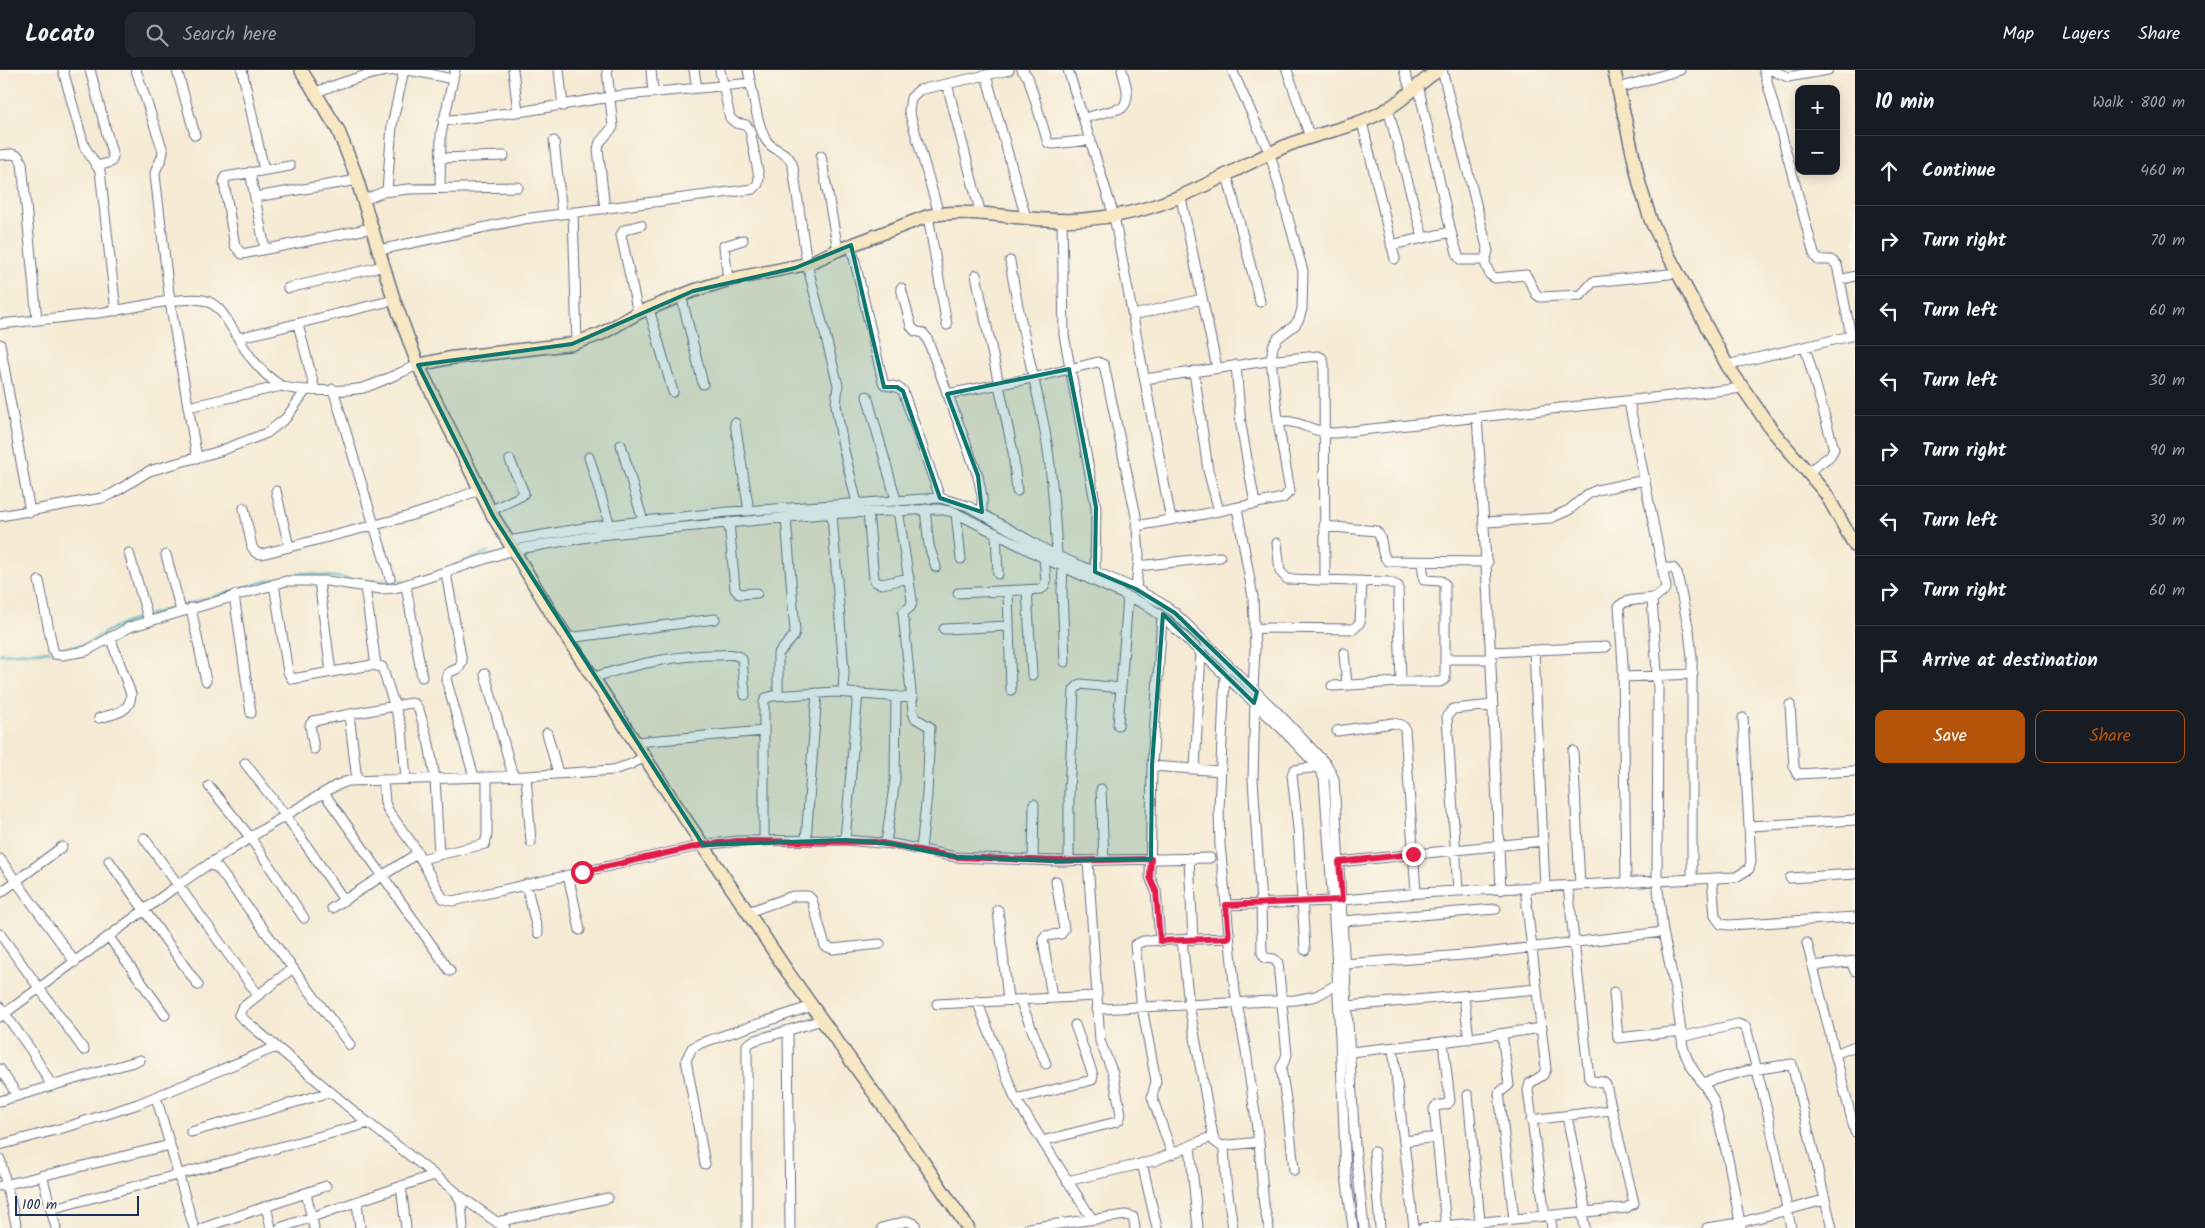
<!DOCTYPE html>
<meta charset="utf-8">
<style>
body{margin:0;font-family:Kalam,sans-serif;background:#242831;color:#f1f3f6}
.controls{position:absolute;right:15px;top:15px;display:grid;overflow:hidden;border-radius:10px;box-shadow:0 2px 12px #0003}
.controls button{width:45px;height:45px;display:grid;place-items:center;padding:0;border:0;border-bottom:1px solid #363941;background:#171b24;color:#f1f3f6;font:25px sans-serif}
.scale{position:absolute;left:15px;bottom:12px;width:124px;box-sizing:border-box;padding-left:5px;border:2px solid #1b2f5e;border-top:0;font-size:14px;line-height:18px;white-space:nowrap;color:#1b2f5e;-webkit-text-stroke:4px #fbf7ec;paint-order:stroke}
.stop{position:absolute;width:15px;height:15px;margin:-11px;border:4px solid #e11d48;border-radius:50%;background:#fff}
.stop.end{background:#e11d48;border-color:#fff;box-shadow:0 1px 5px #0008}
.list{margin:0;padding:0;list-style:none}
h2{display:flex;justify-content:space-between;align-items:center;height:65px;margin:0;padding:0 20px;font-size:21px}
h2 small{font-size:16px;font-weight:400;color:#9ea1a6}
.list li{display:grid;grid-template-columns:32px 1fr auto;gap:15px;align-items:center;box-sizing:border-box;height:70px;padding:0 20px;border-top:1px solid #363941}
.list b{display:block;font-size:19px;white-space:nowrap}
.list em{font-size:16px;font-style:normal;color:#9ea1a6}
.actions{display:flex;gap:10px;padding:15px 20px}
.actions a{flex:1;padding:11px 0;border:1px solid #b45309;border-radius:10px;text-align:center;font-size:18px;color:#b45309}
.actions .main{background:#b45309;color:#fff}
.icon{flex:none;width:28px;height:28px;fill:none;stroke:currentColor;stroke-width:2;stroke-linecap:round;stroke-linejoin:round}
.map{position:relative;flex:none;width:1855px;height:1158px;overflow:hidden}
header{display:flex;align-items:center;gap:30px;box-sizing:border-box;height:70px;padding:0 25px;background:#171b24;border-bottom:1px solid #363941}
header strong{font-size:24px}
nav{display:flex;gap:28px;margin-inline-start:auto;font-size:18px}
.search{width:350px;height:45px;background:#242831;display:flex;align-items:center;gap:12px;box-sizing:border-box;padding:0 18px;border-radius:10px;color:#9ea1a6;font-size:19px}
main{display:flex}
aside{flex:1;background:#171b24}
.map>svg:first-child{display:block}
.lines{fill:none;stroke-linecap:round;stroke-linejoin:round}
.stream{stroke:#45b4bc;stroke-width:2.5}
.street-casing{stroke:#677087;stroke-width:11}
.secondary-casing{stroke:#677087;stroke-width:15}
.street{stroke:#fff;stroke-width:9}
.secondary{stroke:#f8e7c3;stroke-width:12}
.route{stroke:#e11d48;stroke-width:6}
.marked{fill:#0f766e;fill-opacity:0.2;stroke:#0f766e;stroke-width:4;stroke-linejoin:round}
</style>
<header>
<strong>Locato</strong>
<div class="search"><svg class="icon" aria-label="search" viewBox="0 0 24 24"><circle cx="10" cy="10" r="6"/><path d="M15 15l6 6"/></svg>Search here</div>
<nav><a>Map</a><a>Layers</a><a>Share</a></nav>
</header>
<main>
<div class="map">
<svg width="1855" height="1158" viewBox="0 0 1855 1158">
<rect width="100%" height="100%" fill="#fbf7ec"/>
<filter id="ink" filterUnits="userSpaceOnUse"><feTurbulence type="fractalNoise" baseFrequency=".02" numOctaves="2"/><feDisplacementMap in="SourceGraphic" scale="10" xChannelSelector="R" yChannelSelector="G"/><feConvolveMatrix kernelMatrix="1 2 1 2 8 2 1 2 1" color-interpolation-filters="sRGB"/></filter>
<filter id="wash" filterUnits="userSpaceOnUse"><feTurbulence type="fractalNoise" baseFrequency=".0096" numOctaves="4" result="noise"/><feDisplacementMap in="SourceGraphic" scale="20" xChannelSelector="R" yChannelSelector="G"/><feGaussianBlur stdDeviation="1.12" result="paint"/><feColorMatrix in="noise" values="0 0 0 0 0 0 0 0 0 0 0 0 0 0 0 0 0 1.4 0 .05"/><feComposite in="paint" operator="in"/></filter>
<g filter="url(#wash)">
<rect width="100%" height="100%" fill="#f5ead3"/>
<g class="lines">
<path class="stream" d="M896,435h53l35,17
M859,438l24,-2
M652,456l77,-8
M538,470l27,-3
M462,492l27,-10
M1092,505l27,13
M1150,533l19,12 81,78
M182,536l81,-24 40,-9 54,7 46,1
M149,545l28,-8
M56,580l30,-6 27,-16 32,-12
M0,584l50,-3
M1348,1063l10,95"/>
</g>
</g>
<g filter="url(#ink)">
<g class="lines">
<defs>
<path id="street" d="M63,0l21,76 16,25 16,140
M90,0l23,87 -2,5 -13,4
M136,0l27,81c0,10 -8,15 -8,24l15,127 27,156
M177,0l18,65
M242,0l22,100
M513,0l5,42
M559,0l4,36
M651,0l2,22
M694,0l3,18
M748,0c4,17 9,57 18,70 8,13 22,9 27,27l14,97 31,121 -2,20 7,41 14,57
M1022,0l6,7 20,66 5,1 38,-4
M1068,0l46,146 57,304
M1287,0l23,67
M1404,0l7,21
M1442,0l46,181 -3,10
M1764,0l50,184 4,6h13l6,5 14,71
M1771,0l17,7 40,-7
M986,5l40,143
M947,14l34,131
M1418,15l33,147 7,24 3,4h23l6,15 5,3 31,-3 10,19 4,3 41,-2 12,-13 85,-9
M1619,18l61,-18
M315,22c28,-9 58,-22 88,-22 16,1 34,6 50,9
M1388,39l35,129
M1084,48l38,-10c10,-10 3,-26 0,-38
M443,51l82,-10 91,-15 135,-13
M1362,52l33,137
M554,71l8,73
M0,85l12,-1 6,2 4,7 15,157
M821,86l17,94
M440,88l64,-2
M290,96l-65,11 -1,6 11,63 7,8 130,-26
M250,102l15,77
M1227,105l33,127
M440,118l1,-54 14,-64
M387,121l5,-66 12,-55
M255,127l103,-17
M1181,128l36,170
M364,130l19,-8 26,-3 109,-2
M605,139l-7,-60 2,-7 13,-15 -6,-57
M573,142l4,130
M939,144l-30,-103 2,-13 8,-8 90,-20
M928,146l19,109
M1062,150l2,115 32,172 -1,65
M851,175l32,137 2,3 12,2 6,4 37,107
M1391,175l60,-13
M379,180l144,-31 230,-30 5,-5 1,-7 -9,-47 -4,-5 -10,-2 -6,-5 -10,-48
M1010,191c8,55 23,110 34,165 8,42 11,86 13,130
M976,205l37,177 4,39
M728,210l-4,-34 19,-6
M1840,210l15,-4
M288,218l96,-22
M901,218l10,38 4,5 8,2 4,5 51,138 4,20v18
M681,225l22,89
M649,239l24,83
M638,243l-17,-78 3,-5 17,-5
M1133,245l69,-16
M0,254c35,-4 71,-7 105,-12 25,-3 76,-16 98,-12 16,3 23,19 31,31 12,21 25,41 46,54 12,7 72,7 86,2 18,-6 35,-15 52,-22
M298,254l17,66
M238,268l156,-38
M0,274l30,168
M1805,277l29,102 -4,7 -22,16
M1236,295l5,60 14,79
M1727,295l128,-30
M1194,301l14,99 11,41
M1145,309l122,-18 51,-5 4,2 2,6 1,216
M333,319l57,189
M947,324l86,-16 65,-16 6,3 32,151 3,39 -3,34
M867,326l29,104
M188,337l94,-21
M1477,348c12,157 16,314 24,472
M1278,352c24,-3 32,11 57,11l408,-45
M735,353l14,88
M621,375l22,76
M589,387l21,69
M276,421l13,56
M244,438l8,39 4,6 6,1 144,-37 25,-8 47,-19
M1237,438l16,89 2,52 -2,40
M925,439l4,37 7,21
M898,440l14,90 -1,6 -8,7 10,99 2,6 15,9 -3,68 -6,54
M490,441l31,-15 3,-3 -14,-33
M868,442l6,67 2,3 6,2 27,-6
M832,444l12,158 -1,20
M956,444l5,45
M0,446l102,-18 10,-4 37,-23 71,-20 47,-18 19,-15 20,-28
M729,452l6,67 4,5 18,-1
M1485,452l66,-4 18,-8 19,-16 9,-4 48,-10
M1136,456l68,-12 79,-16 7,-7 -11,-63 -8,-68 2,-14 5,-8 17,-13 4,-6 3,-10 1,-38 -33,-117 -38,-84
M1324,456l52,5c9,8 3,23 12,30l100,1
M996,463l2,41
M508,471l82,-14 64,-7 74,-8 212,-14 28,8 87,49 81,34 25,14 14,10 108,105 44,47 7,14 21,367 9,82
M1277,473l3,28 7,8 101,3 10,4 3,96
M129,483l20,68
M166,485l15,56
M1138,496l82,-9
M1063,497l-1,23 3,72
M1663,498h10l4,5 12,58 3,26v222
M446,503l16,89 -3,6 -11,5 -2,6 28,98
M39,511l14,69 2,4 7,1 24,-4 44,-24 156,-46h41l54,8 14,-1 118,-38 86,-15 223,-21 116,-5 16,3 94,48 96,44 18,12 119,112 37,39 6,11 12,171 10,226 7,53
M319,511l12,91
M274,514l14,88 4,7 80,-14 10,2 20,62 4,50
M406,516l16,91
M365,517l11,78
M1027,520l5,85
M1008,521l3,99
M958,523l83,-4 3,-2 2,-6 -2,-23
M234,525l17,118
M1652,528l6,90 -1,192 6,52 13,62 7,53c7,25 21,33 31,55l15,61 12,65
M191,538l15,73
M1255,558l99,1 6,-7 2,-41
M944,559l65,-3
M568,568l147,-19
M1534,580l11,237
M1491,582l115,-5
M1344,583l3,32
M1445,589h47
M485,604l28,102
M1225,604l-6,136 1,35 15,147 11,59 13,91 5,64 5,22
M595,607c40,-13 79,-22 122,-22 8,0 19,-3 25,4l3,36
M1624,607l69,-3
M1332,616l69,-4h39l5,-3v-95l-4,-3 -17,-1 -2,-18
M778,625v-41l16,-18 1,-5 -9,-113
M1255,630l-2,79 8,125 1,49 3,5 9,1 4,4 9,92 -6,13 7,44 6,58
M1790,635l4,62 3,7 58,-3
M349,644l8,66
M99,648c14,-4 32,-5 32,-24l-21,-57
M1118,655l10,-128
M1337,661l56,-8 9,2 3,4 11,164
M547,663l11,40
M636,672l128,-11
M314,679l-4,-24 3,-4 98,-18 4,1 4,6 10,34 6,34 4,77
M1573,681l7,134
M245,693l41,53 58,84
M1152,696l69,5
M1195,699l6,-118
M526,706l5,66
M383,710l2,23 4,9 24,33 28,50 3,4 9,2 250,-56 34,-4 108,-1 48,4 63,13 101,4 153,-3
M209,716l41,51 54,81
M1101,719l3,71
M324,723l126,178
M1749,756l106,-6
M144,768l114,157
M806,770l11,-147
M845,770l13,-147
M764,771v-139l2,-4 7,-2 63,-4 77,6
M886,773l9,-63 1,-84
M1189,788l4,82
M0,789l75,103
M421,789l64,-15 2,-9v-58
M1033,790l1,-56
M109,791l89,124
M1069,791v-68l5,-103 6,-6 41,4
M1339,792l204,-21
M209,794l69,-44 57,-34 13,-5 178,-5 87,-6 16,-5 16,-8
M568,805l12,55
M1712,808l3,38 6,8 8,1 126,-8
M1790,808l65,-4
M1626,813l-3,-218 -4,-59c12,-12 38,0 47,-19l-37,-185
M526,814l12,49
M1525,818l21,181 -3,6 -13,8 -2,7 17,126
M1458,821l-11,-175 6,-7 40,-4
M0,823l62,-46
M1226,835l107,-4 86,-8 317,-16 13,-8 2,-7 -8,-144
M332,838l86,-55
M998,840l10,90
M748,842l45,-16h15l4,4 13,46 8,3 47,-5
M1343,851l153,-12
M0,864l84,116
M109,867l56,78
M1182,870l7,65 25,136 7,5 38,-4
M1160,871l-4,-50 -6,-14 2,-111 10,-150
M1807,873l48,189
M1305,880l-7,-122 -6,-53 2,-5 24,-3
M1851,892l4,9
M1345,894l131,-10 187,-22
M1813,896l42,-5
M293,898l-51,40 -3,7 3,3 115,96 99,78 5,10 2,26
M1614,922l4,46 63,-7
M1464,927l5,42
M1052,928l-9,-59 2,-3 16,-2 3,-5 -8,-48
M1020,930l26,64
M977,931l38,97 77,121
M937,934l159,-8
M1348,936l189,-17
M0,937l31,43 21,36
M1097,939l198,-9 21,-4 20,-11h5
M0,947l178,-132 31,-21 9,4 132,177
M788,960l2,198
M1502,964l7,51 -10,8 15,126
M1681,967l57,-13 8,3 22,87 23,114
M1443,972l7,59 -3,3 -11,2 -2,3 12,117
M1393,978l21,180
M1350,982l92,-10 100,-14
M1835,984l20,-8
M0,999l18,27
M1702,1013l44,-12 46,-7 40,164
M1468,1025l12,127
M156,1027l38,131
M1016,1029l76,-19 1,-5 -18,-50
M0,1031l140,-41
M1567,1046l19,96
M1531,1050l80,-10
M191,1062l140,-40
M1042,1071l74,-19 3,-2 2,-6 -8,-41 -13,-32 -12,-180
M1404,1071l33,-4
M0,1075l70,-19 68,-22 138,-57
M1190,1076l8,82
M1224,1076l2,35 7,47
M1374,1082l6,76
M1172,1084l-20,-57 4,-16 -14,-74 -7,-62 8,-4 86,-3
M0,1089l17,69
M1142,1093l15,65
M705,1094l-19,-104 6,-12 9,-5 111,-37
M42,1105l14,53
M1067,1111l87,-20 59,-25
M0,1116l170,-41
M401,1116l5,42
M306,1123l8,35
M460,1126l45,32
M357,1132l3,26
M266,1136l5,22
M51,1139l318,-86
M1582,1142l3,16
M1550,1145l2,13
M497,1152l111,-24
M203,1158l123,-42
M280,1158l154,-53
M747,1158v-183l6,-4 69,-21
M882,1158l25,-7 8,3 1,4
M1028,1158l98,-13 7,2 2,11
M1423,1158l203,-20 8,-5 -28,-118 -3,-3 -11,-1 -3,-3 -21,-192
M1707,1158l32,-5 85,-23"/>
<path id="secondary" d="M301,0l37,60 16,40 40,130 24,65 75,151 60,100 123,189 111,166 137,192 44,65
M1614,0l26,116 11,35 12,24 64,120 45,65 54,64 29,52
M418,295l32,-7 122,-14 29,-10 37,-21 55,-22 35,-11 79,-16 31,-14 90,-34c43,-9 89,4 133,4 17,1 35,-2 52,-4 67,-11 115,-45 175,-71 32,-13 66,-17 96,-34 21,-11 35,-29 55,-41"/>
</defs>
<use href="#street" class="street-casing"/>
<use href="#secondary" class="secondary-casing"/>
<use href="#street" class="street"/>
<use href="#secondary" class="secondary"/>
</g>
</g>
<g class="lines" filter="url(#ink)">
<path class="route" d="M582,802l121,-27 34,-4 139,1 80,15 101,4 94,-2 -1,18 6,14 4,50 69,-3 -3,-33 116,-5 -3,-38 74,-8"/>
</g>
<path class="marked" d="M851,175l33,142h13l6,4 37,107 42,14 -4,-36 -31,-82 122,-25 27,138 -1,65 41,17 39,24 82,79 -3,11 -91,-89 -11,152 -1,93 -94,2 -101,-4 -63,-13 -48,-4 -142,5 -210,-329 -75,-151 154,-21 121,-53 102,-23z"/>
</svg>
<div class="controls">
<button>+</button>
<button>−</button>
</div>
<div class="scale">100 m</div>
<div class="stop" style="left:582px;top:802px"></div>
<div class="stop end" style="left:1413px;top:784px"></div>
</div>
<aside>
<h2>10 min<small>Walk · 800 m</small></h2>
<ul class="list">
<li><svg class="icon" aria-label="ahead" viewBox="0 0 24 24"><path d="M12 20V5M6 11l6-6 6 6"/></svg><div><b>Continue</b></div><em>460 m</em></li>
<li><svg class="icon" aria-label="right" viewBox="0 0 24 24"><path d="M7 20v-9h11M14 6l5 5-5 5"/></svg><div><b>Turn right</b></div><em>70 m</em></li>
<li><svg class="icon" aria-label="left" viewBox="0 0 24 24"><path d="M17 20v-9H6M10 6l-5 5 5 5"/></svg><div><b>Turn left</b></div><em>60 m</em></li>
<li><svg class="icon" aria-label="left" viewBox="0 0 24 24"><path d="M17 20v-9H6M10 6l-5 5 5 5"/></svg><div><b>Turn left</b></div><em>30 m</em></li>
<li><svg class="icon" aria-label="right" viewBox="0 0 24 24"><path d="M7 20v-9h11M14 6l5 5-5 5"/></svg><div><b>Turn right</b></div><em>90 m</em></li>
<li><svg class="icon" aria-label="left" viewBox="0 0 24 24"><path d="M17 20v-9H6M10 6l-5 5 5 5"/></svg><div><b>Turn left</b></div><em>30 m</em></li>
<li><svg class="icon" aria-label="right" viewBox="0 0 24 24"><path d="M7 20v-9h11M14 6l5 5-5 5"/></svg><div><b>Turn right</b></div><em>60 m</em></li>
<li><svg class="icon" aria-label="arrive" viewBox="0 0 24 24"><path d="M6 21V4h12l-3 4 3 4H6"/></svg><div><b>Arrive at destination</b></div></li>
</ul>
<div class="actions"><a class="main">Save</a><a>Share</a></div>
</aside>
</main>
